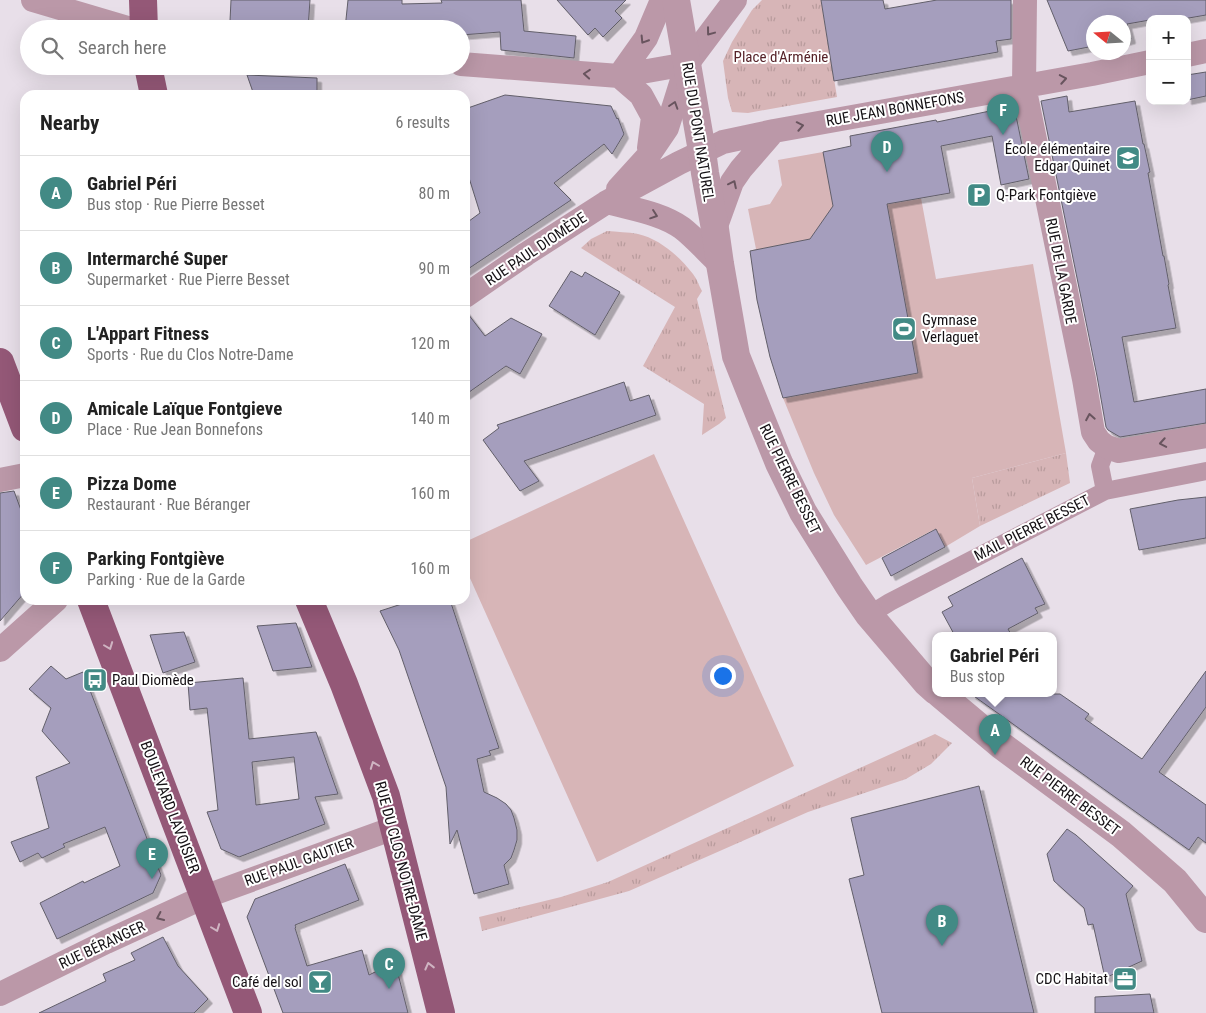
<!DOCTYPE html>
<meta charset="utf-8">
<style>
body{margin:0;font-family:"Roboto Condensed",sans-serif;background:#f6f6f6;color:#222}
.controls{position:absolute;right:15px;top:15px;display:grid;overflow:hidden;border-radius:10px;box-shadow:0 5px 20px #0002}
.controls button{width:45px;height:45px;display:grid;place-items:center;padding:0;border:0;border-bottom:1px solid #e0e0e0;background:#fff;color:#222;font:25px sans-serif}
.compass{position:absolute;left:1086px;top:15px;width:45px;height:45px;border-radius:50%;background:#fff;box-shadow:0 5px 20px #0002;rotate:288deg}
.you{position:absolute;left:722px;top:675px;width:18px;height:18px;margin:-12px;border:4px solid #fff;border-radius:50%;background:#1a73e8;box-shadow:0 0 0 8px #1a73e833}
.badge{display:grid;place-items:center;width:32px;height:32px;border-radius:50%;background:#428a85;color:#fff;font-size:16px;font-weight:700}
.pin{position:absolute;translate:-50% -41px;filter:drop-shadow(0 1px 2px #0008)}
.pin::after{content:'';position:absolute;top:26px;width:18px;height:15px;background:inherit;clip-path:polygon(0 0,100% 0,50% 100%)}
.popup{position:absolute;left:932px;top:632px;width:125px;height:65px;box-sizing:border-box;display:grid;place-content:center;border-radius:10px;background:#fff;filter:drop-shadow(0 1px 4px #0005);font-size:16px;white-space:nowrap;color:#767676}
.popup b{font-size:19px;color:#222}
.popup::after{content:'';position:absolute;left:50%;top:100%;margin-left:-10px;border:10px solid transparent;border-top-color:#fff}
.list{margin:0;padding:0;list-style:none}
h2{display:flex;justify-content:space-between;align-items:center;height:65px;margin:0;padding:0 20px;font-size:21px}
h2 small{font-size:16px;font-weight:400;color:#767676}
.list li{display:grid;grid-template-columns:32px 1fr auto;gap:15px;align-items:center;box-sizing:border-box;height:75px;padding:0 20px;border-top:1px solid #e0e0e0}
.list b{display:block;font-size:19px;white-space:nowrap}
.list p{margin:0;font-size:16px;white-space:nowrap;color:#767676}
.list em{font-size:16px;font-style:normal;color:#767676}
.icon{flex:none;width:28px;height:28px;fill:none;stroke:currentColor;stroke-width:2;stroke-linecap:round;stroke-linejoin:round}
.map{position:relative;flex:none;width:1206px;height:1013px;overflow:hidden}
.search{position:absolute;background:#fff;box-shadow:0 5px 20px #0002;left:20px;top:20px;width:450px;height:55px;display:flex;align-items:center;gap:12px;box-sizing:border-box;padding:0 18px;border-radius:28px;color:#767676;font-size:19px}
.panel{position:absolute;background:#fff;box-shadow:0 5px 20px #0002;left:20px;top:90px;width:450px;height:515px;border-radius:15px}
.map>svg:first-child{display:block}
.grass{fill:url(#grass-tufts)}
.pitch{fill:#d7b5b7}
.building{fill:#a59ebd;stroke:#625f6a;fill-rule:evenodd;filter:url(#shadow)}
.lines{fill:none;stroke-linecap:round;stroke-linejoin:round}
.pedestrian{stroke:#bb98a8;stroke-width:18}
.minor{stroke:#bb98a8;stroke-width:24}
.tertiary{stroke:#bb98a8;stroke-width:28}
.primary{stroke:#945877;stroke-width:28}
.oneway{stroke:#68545e}
.oneway2{stroke:#cfb4c2}
.labels{text-anchor:middle;dominant-baseline:central;stroke-width:4;stroke-linejoin:round;paint-order:stroke}
.park-label{font-size:15px;fill:#562329;stroke:#fff}
.street-label{font-size:15px;fill:#151115;stroke:#fff}
.poi-label{font-size:15px;fill:#151115;stroke:#fff;text-anchor:end}
</style>
<div class="map">
<svg width="1206" height="1013" viewBox="0 0 1206 1013">
<defs>
<pattern id="grass-tufts" width="24" height="20" patternUnits="userSpaceOnUse" patternTransform="scale(1.25)"><rect width="24" height="20" fill="#d7b5b7"/><path d="M3 7l-1-3M5 7V3M7 7l1-3M15 17l-1-3M17 17v-4M19 17l1-3" fill="none" stroke="#b89b9c"/></pattern>
<filter id="shadow"><feDropShadow dx="4.5" dy="4.5" stdDeviation="0" flood-color="#0004"/></filter>
</defs>
<rect width="100%" height="100%" fill="#e8dfe9"/>
<path class="grass" d="M762,0h59l16,97 -89,16 -16,-1 -4,-14 -5,-37 9,-19 20,-32z
M607,231c10,1 21,1 31,3 22,5 42,23 55,40 4,5 6,12 9,17l-5,8 29,119 -7,6 -17,11 2,-31 -61,-38 32,-59 -94,-59 10,-9z
M1066,453l4,30 -90,43 -8,-48z
M935,734l17,9 -21,21 -25,15 -98,33 -179,79 -147,40 -3,-14 82,-20 47,-15z"/>
<path class="pitch" d="M936,120l14,73 -29,5 15,81 97,-15 33,189 -94,25 8,48 -35,21 -10,-18 -69,36 -32,-50 -20,-42 -31,-75 -26,-98 -7,-49 6,-2 -8,-40 22,-5 12,-19 -4,-25 73,-13 -1,-11z
M654,454l140,312 -197,96 -132,-295v-25z"/>
<path class="building" d="M231,0h79l-2,29 -78,-8z
M348,0h54v4l40,-1 -1,-3h80l3,31 52,5 -2,22 -73,-8 -1,-18 -39,3v-6h-116z
M557,0h69l-11,11 7,7 -19,19 -8,-9 -7,7z
M821,0h62l2,9 52,-9h74v39l-15,2 2,11 -164,29z
M1047,0h159v15l-23,4h-33v1l-23,4 4,15 -7,2v-19h-30v24l-26,5z
M1206,72v24l-19,4v-25z
M247,75l70,3v17h-63z
M505,95l106,11 6,13 1,-1 6,16 -12,20 -8,-10 -50,39 17,17 -106,71v-47l15,-11 -15,-48v-56z
M1067,96l2,16 66,-11 8,43h1l6,28 -2,1 15,83h1l5,28 -1,1 8,43 -54,9 12,65 72,-13v34l-86,14 -12,-7 -2,-3 -9,-51 -56,-275z
M1014,106l15,73 -28,6 -9,-49 -51,10 9,47 -63,11 31,169 -135,25 -13,-41 -13,-57 -7,-49 60,-12 23,-33 -10,-54 28,-6 -1,-10 86,-16 1,2z
M571,271l11,6 3,-5 35,20 -25,43 -46,-29z
M465,310l20,26 26,-18 31,16 -22,40 -14,-8 -41,29z
M624,382l6,19 19,-6 7,20 -132,46 15,20 -19,10 -37,-51 16,-12 -2,-3z
M14,491l11,30v71l-25,29v-128z
M1206,497v41l-67,12 -9,-41 48,-9z
M936,529l9,18 -54,29 -9,-18z
M1022,558l23,46 -10,4 3,5 -30,16 4,7h-57l-13,-24 11,-6 -5,-9z
M414,600h36l49,148 -10,3 2,4 -14,4 7,33 13,6 9,6 5,6 3,8 3,12v10l-3,10 -3,8 -7,7 5,19 -35,10 -17,-64 -7,14 -4,-57 -47,-137 -19,-39z
M296,623l16,44 -39,4 -16,-45z
M184,632l11,30 -32,11 -13,-38z
M51,666l15,13 17,-7 78,203 -8,18 -96,46 -17,-36 43,-22 1,2 36,-17 -15,-39 -42,17 2,3 -23,11 -4,-5 -18,9 -9,-20 38,-14 -13,-51 34,-14 -28,-32 9,-23 -22,-19z
M1206,671v36l-47,65 47,33v38l-8,-6 -9,13 -218,-156h89l29,20 -4,5 57,40z
M243,678l6,61 67,-7 22,62 -23,3 10,27 -86,33 -18,-8 -14,-37 11,-2 -11,-102 -17,2 -2,-27zM294,757l5,42 -43,6 -4,-43z
M979,786l55,227h-152l-33,-134 15,-4 -13,-57z
M1067,829l9,6 57,51 -7,8 16,67 -37,17 -12,-54 -5,1 -4,-17 -30,-27 -7,-27z
M345,864l14,36 -64,25 1,2 -1,1 12,38 55,-16 7,25 26,-13 13,51h-125l-36,-96 8,-18z
M163,937l15,29 30,33 -14,14h-155l67,-32 -3,-7 32,-14 -4,-7z
M1150,994l4,19h-59v-16z"/>
<g class="lines">
<path class="pedestrian" d="M1105,491l-5,-25 7,-19
M869,615l21,-13 215,-111 101,-20"/>
<path class="minor" d="M33,0l98,29
M1025,0l-1,86 60,293 9,53 6,9 8,6 12,4 87,-15
M1187,55l19,-4
M461,64l158,12 68,-12
M649,148l4,-31 -12,-22 -22,-19 27,-38 16,-38
M618,189l30,-33 19,-28 20,-64 48,-64
M607,202c25,7 54,11 75,26 13,10 25,24 38,36
M715,229l17,-47 9,-13 33,-38
M465,296l61,-42 81,-52 72,-39 44,-21 51,-11 318,-57 58,-12
M0,480l25,-5
M0,650l56,-50
M0,994l106,-52 98,-45 190,-69"/>
<path class="tertiary" d="M676,0l26,151 3,22 10,56 5,35 16,92 24,60 19,47 24,49 46,74 20,29 57,67 10,9
M940,694l62,52 119,88 54,47 31,38"/>
<path class="primary" d="M143,0l1,29
M148,66l6,29
M0,362l25,66
M91,600l157,413
M309,600l35,84 42,112 55,217"/>
</g>
<defs><path id="oneway-chevron" d="M-2-3.5L2.5 0L-2 3.5" fill="none" stroke-width="1.6" stroke-linecap="round" stroke-linejoin="round" transform="scale(1.25)"/></defs>
<g class="oneway">
<use href="#oneway-chevron" transform="translate(710 32) rotate(127)"/>
<use href="#oneway-chevron" transform="translate(644 40) rotate(122)"/>
<use href="#oneway-chevron" transform="translate(587 74) rotate(-175)"/>
<use href="#oneway-chevron" transform="translate(1063 79) rotate(-10)"/>
<use href="#oneway-chevron" transform="translate(674 105) rotate(-72)"/>
<use href="#oneway-chevron" transform="translate(800 126) rotate(-11)"/>
<use href="#oneway-chevron" transform="translate(733 184) rotate(-64)"/>
<use href="#oneway-chevron" transform="translate(654 215) rotate(19)"/>
<use href="#oneway-chevron" transform="translate(1090 417) rotate(-100)"/>
<use href="#oneway-chevron" transform="translate(1163 443) rotate(170)"/>
<use href="#oneway-chevron" transform="translate(160 917) rotate(155)"/>
</g>
<g class="oneway2">
<use href="#oneway-chevron" transform="translate(109 646) rotate(69)"/>
<use href="#oneway-chevron" transform="translate(374 765) rotate(-111)"/>
<use href="#oneway-chevron" transform="translate(216 928) rotate(69)"/>
<use href="#oneway-chevron" transform="translate(429 966) rotate(-104)"/>
</g>
<defs>
<symbol id="school-square" viewBox="-11 -11 22 22"><rect x="-9" y="-9" width="18" height="18" rx="4" fill="#428a85" stroke="#fff"/><path d="M0-5L7-2L0 1L-7-2ZM-4 1L0 2.5L4 1V4Q0 6-4 4Z" fill="#fff"/></symbol>
<symbol id="parking-square" viewBox="-11 -11 22 22"><rect x="-9" y="-9" width="18" height="18" rx="4" fill="#428a85" stroke="#fff"/><path d="M-3.5-5.5H1a3.5 3.5 0 0 1 0 7H-1V5.5H-3.5ZM-1-3.4V-.6H.8a1.4 1.4 0 0 0 0-2.8Z" fill="#fff"/></symbol>
<symbol id="stadium-square" viewBox="-11 -11 22 22"><rect x="-9" y="-9" width="18" height="18" rx="4" fill="#428a85" stroke="#fff"/><path d="M0-5a6.5 5 0 1 0 0 10a6.5 5 0 1 0 0-10ZM-3.5-1.8h7v3.6h-7Z" fill="#fff"/></symbol>
<symbol id="bus-square" viewBox="-11 -11 22 22"><rect x="-9" y="-9" width="18" height="18" rx="4" fill="#428a85" stroke="#fff"/><path d="M-5-6H5V4H4V6H2V4H-2V6H-4V4H-5ZM-3.5-4V0h7V-4ZM-3.5 1.2v1.5H-2V1.2ZM2 1.2v1.5H3.5V1.2Z" fill="#fff"/></symbol>
<symbol id="office-square" viewBox="-11 -11 22 22"><rect x="-9" y="-9" width="18" height="18" rx="4" fill="#428a85" stroke="#fff"/><path d="M-6-3h4V-5.5h4V-3h4V5H-6ZM-1-4.5V-3h2v-1.5ZM-6 0V1H6V0Z" fill="#fff"/></symbol>
<symbol id="bar-square" viewBox="-11 -11 22 22"><rect x="-9" y="-9" width="18" height="18" rx="4" fill="#428a85" stroke="#fff"/><path d="M-6-5H6L.8 .8V4.5H3.5V6h-7V4.5H-.8V.8Z" fill="#fff"/></symbol>
</defs>
<g fill-rule="evenodd">
<use href="#school-square" x="1114" y="144" width="28" height="28"/>
<use href="#parking-square" x="965" y="181" width="28" height="28"/>
<use href="#stadium-square" x="890" y="315" width="28" height="28"/>
<use href="#bus-square" x="81" y="666" width="28" height="28"/>
<use href="#office-square" x="1111" y="965" width="28" height="28"/>
<use href="#bar-square" x="306" y="968" width="28" height="28"/>
</g>
<g class="labels">
<g class="park-label">
<text x="781" y="57">Place d'Arménie</text>
</g>
<g class="street-label">
<text transform="translate(895 109) rotate(-10)">RUE JEAN BONNEFONS</text>
<text transform="translate(698 132) rotate(81)">RUE DU PONT NATUREL</text>
<text transform="translate(536 249) rotate(-34)">RUE PAUL DIOMÈDE</text>
<text transform="translate(1061 271) rotate(79)">RUE DE LA GARDE</text>
<text transform="translate(790 479) rotate(64)">RUE PIERRE BESSET</text>
<text transform="translate(1032 528) rotate(-27)">MAIL PIERRE BESSET</text>
<text transform="translate(1070 796) rotate(37)">RUE PIERRE BESSET</text>
<text transform="translate(170 807) rotate(69)">BOULEVARD LAVOISIER</text>
<text transform="translate(401 861) rotate(75)">RUE DU CLOS NOTRE-DAME</text>
<text transform="translate(299 862) rotate(-20)">RUE PAUL GAUTIER</text>
<text transform="translate(102 945) rotate(-25)">RUE BÉRANGER</text>
</g>
<g class="poi-label">
<text x="1110" y="149">École élémentaire<tspan x="1110" dy="17">Edgar Quinet</tspan></text>
<text x="996" y="195" text-anchor="start">Q-Park Fontgiève</text>
<text x="922" y="320" text-anchor="start">Gymnase<tspan x="922" dy="17">Verlaguet</tspan></text>
<text x="112" y="680" text-anchor="start">Paul Diomède</text>
<text x="1108" y="979">CDC Habitat</text>
<text x="302" y="982">Café del sol</text>
</g>
</g>
</svg>
<div class="controls">
<button>+</button>
<button>−</button>
</div>
<svg class="compass" viewBox="-18 -18 36 36"><path d="M0-13l5 13h-10z" fill="#e53935"/><path d="M0 13l5-13h-10z" fill="#767676"/></svg>
<div class="you"></div>
<div class="pin badge" style="left:995px;top:755px">A</div>
<div class="popup"><b>Gabriel Péri</b>Bus stop</div>
<div class="pin badge" style="left:942px;top:946px">B</div>
<div class="pin badge" style="left:389px;top:989px">C</div>
<div class="pin badge" style="left:887px;top:172px">D</div>
<div class="pin badge" style="left:152px;top:879px">E</div>
<div class="pin badge" style="left:1003px;top:135px">F</div>
<div class="search"><svg class="icon" aria-label="search" viewBox="0 0 24 24"><circle cx="10" cy="10" r="6"/><path d="M15 15l6 6"/></svg>Search here</div>
<section class="panel">
<h2>Nearby<small>6 results</small></h2>
<ul class="list">
<li><span class="badge">A</span><div><b>Gabriel Péri</b><p>Bus stop · Rue Pierre Besset</p></div><em>80 m</em></li>
<li><span class="badge">B</span><div><b>Intermarché Super</b><p>Supermarket · Rue Pierre Besset</p></div><em>90 m</em></li>
<li><span class="badge">C</span><div><b>L'Appart Fitness</b><p>Sports · Rue du Clos Notre-Dame</p></div><em>120 m</em></li>
<li><span class="badge">D</span><div><b>Amicale Laïque Fontgieve</b><p>Place · Rue Jean Bonnefons</p></div><em>140 m</em></li>
<li><span class="badge">E</span><div><b>Pizza Dome</b><p>Restaurant · Rue Béranger</p></div><em>160 m</em></li>
<li><span class="badge">F</span><div><b>Parking Fontgiève</b><p>Parking · Rue de la Garde</p></div><em>160 m</em></li>
</ul>
</section>
</div>
